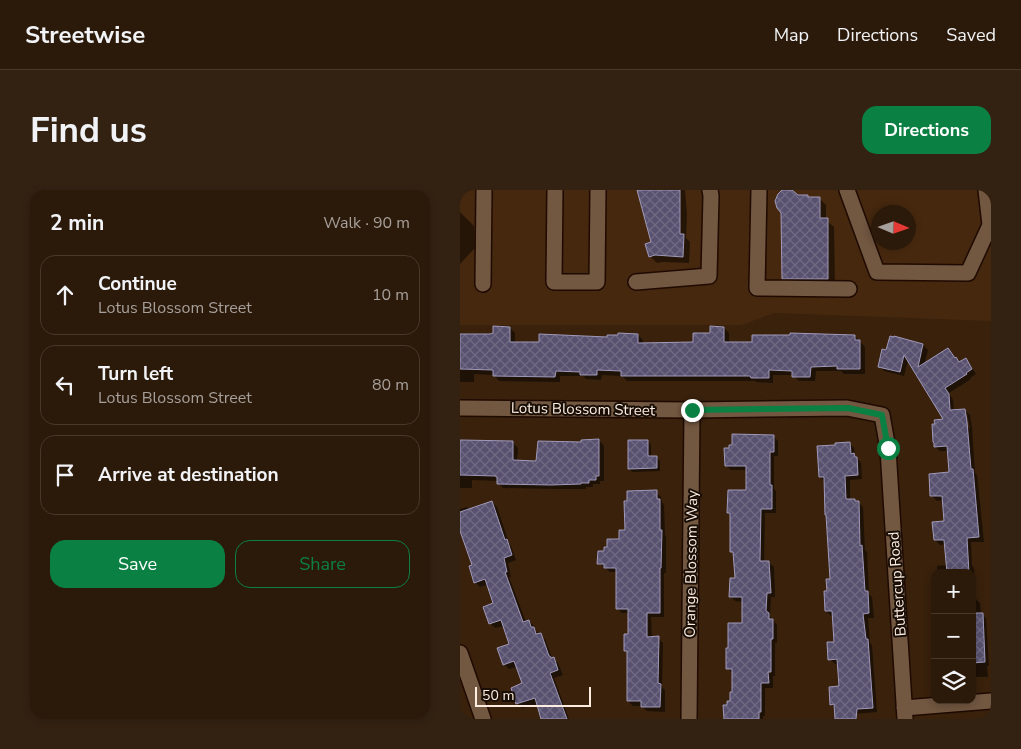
<!DOCTYPE html>
<meta charset="utf-8">
<style>
body{margin:0;font-family:"Nunito Sans",sans-serif;background:#332212;color:#f1f3f6}
.controls{position:absolute;right:15px;bottom:15px;display:grid;overflow:hidden;border-radius:10px;box-shadow:0 2px 8px #0003}
.controls button{width:45px;height:45px;display:grid;place-items:center;padding:0;border:0;border-bottom:1px solid #47382a;background:#2b1909;color:#f1f3f6;font:25px sans-serif}
.compass{position:absolute;left:411px;top:15px;width:45px;height:45px;border-radius:50%;background:#2b1909;box-shadow:0 2px 8px #0003;rotate:92deg}
.scale{position:absolute;left:15px;bottom:12px;width:116px;box-sizing:border-box;padding-left:5px;border:2px solid #fdede0;border-top:0;font-size:14px;line-height:18px;white-space:nowrap;color:#fdede0;-webkit-text-stroke:4px #180e06;paint-order:stroke}
.stop{position:absolute;width:15px;height:15px;margin:-11px;border:4px solid #0b8043;border-radius:50%;background:#fff}
.stop.end{background:#0b8043;border-color:#fff;box-shadow:0 1px 5px #0008}
.list{margin:0;padding:0;list-style:none}
h2{display:flex;justify-content:space-between;align-items:center;height:65px;margin:0;padding:0 20px;font-size:21px}
h2 small{font-size:16px;font-weight:400;color:#a6a09c}
.list li{display:grid;grid-template-columns:32px 1fr auto;gap:15px;align-items:center;box-sizing:border-box;height:80px;margin:0 10px 10px;padding:0 10px;border:1px solid #47382a;border-radius:15px}
.list b{display:block;font-size:19px;white-space:nowrap}
.list p{margin:0;font-size:16px;white-space:nowrap;color:#a6a09c}
.list em{font-size:16px;font-style:normal;color:#a6a09c}
.actions{display:flex;gap:10px;padding:15px 20px}
.actions a{flex:1;padding:11px 0;border:1px solid #0b8043;border-radius:15px;text-align:center;font-size:18px;color:#0b8043}
.actions .main{background:#0b8043;color:#fff}
.icon{flex:none;width:28px;height:28px;fill:none;stroke:currentColor;stroke-width:2;stroke-linecap:round;stroke-linejoin:round}
.map{position:relative;flex:none;width:531px;height:529px;overflow:hidden;border-radius:15px}
header{display:flex;align-items:center;gap:30px;box-sizing:border-box;height:70px;padding:0 25px;background:#2b1909;border-bottom:1px solid #47382a}
header strong{font-size:24px}
nav{display:flex;gap:28px;margin-inline-start:auto;font-size:18px}
.intro{display:flex;align-items:center;justify-content:space-between;box-sizing:border-box;height:120px;padding:0 30px}
h1{margin:0;font-size:35px}
.button{padding:12px 22px;border-radius:15px;background:#0b8043;color:#fff;font-size:18px;font-weight:700}
main{display:flex;gap:30px;padding:0 30px}
aside{flex:1;background:#2b1909;border-radius:15px;box-shadow:0 2px 8px #0003}
.map>svg:first-child{display:block}
.built{fill:#46280e;fill-rule:evenodd}
.shadow{fill:#0007;fill-rule:evenodd}
.building{fill:url(#building-cross-hatch);stroke:#a09abb}
.lines{fill:none;stroke-linecap:round;stroke-linejoin:round}
.minor-casing{stroke:#1f0a00;stroke-width:18}
.minor{stroke:#725741;stroke-width:15}
.route{stroke:#0b8043;stroke-width:6}
.labels{text-anchor:middle;dominant-baseline:central;stroke-width:4;stroke-linejoin:round;paint-order:stroke}
.street-label{font-size:15px;fill:#fdede0;stroke:#180e06}
</style>
<header>
<strong>Streetwise</strong>
<nav><a>Map</a><a>Directions</a><a>Saved</a></nav>
</header>
<div class="intro"><h1>Find us</h1><a class="button">Directions</a></div>
<main>
<aside>
<h2>2 min<small>Walk · 90 m</small></h2>
<ul class="list">
<li><svg class="icon" aria-label="ahead" viewBox="0 0 24 24"><path d="M12 20V5M6 11l6-6 6 6"/></svg><div><b>Continue</b><p>Lotus Blossom Street</p></div><em>10 m</em></li>
<li><svg class="icon" aria-label="left" viewBox="0 0 24 24"><path d="M17 20v-9H6M10 6l-5 5 5 5"/></svg><div><b>Turn left</b><p>Lotus Blossom Street</p></div><em>80 m</em></li>
<li><svg class="icon" aria-label="arrive" viewBox="0 0 24 24"><path d="M6 21V4h12l-3 4 3 4H6"/></svg><div><b>Arrive at destination</b></div></li>
</ul>
<div class="actions"><a class="main">Save</a><a>Share</a></div>
</aside>
<div class="map">
<svg width="531" height="529" viewBox="0 0 531 529">
<defs>
<pattern id="building-cross-hatch" width="8" height="8" patternUnits="userSpaceOnUse" patternTransform="scale(1.25)"><rect width="8" height="8" fill="#58516f"/><path d="M0 0l8 8M0 8l8-8" fill="none" stroke="#716a83"/></pattern>
</defs>
<rect width="100%" height="100%" fill="#39210c"/>
<path class="built" d="M0,0h531v131l-217,-8 -32,12h-282zM418,22h30v30h-30z"/>
<path class="shadow" d="M178,0h47l2,25 -1,23 4,4 -1,21 -26,-1 -6,1 -7,-7 3,-13z
M338,6h9l3,2h9l7,7v15l8,7 1,59 -45,-1 -7,-7z
M0,22l14,14 1,22 -15,16z
M50,138l5,5v10h25l98,-8 5,5v4l51,-1 30,-15 5,5v10h24l102,-7 10,11v27h-21l-3,-3h-25l-1,10h-16l-6,-6h-20v8l-16,-1 -2,-1h-128l-5,-5 -20,-1 -1,5 -15,-1 -3,-3h-23v6l-61,-1 -5,-6 -20,-1v8h-14v-47h30z
M463,155l5,5 -4,15 24,-15 13,13 5,-3 4,5 6,9 -6,4 1,1 -22,14 4,7 1,11h11l5,4 2,13 3,45 2,2 7,67h-13l1,24 2,2 2,31 4,4 1,10 5,5 3,48h-2l1,11h-16v-104h-35v-7l11,-1 -2,-21 -6,1 -5,-5 11,-18 -2,-22 -7,1 -5,-5 18,-22 -2,-23h-8l-5,-4 10,-27 -37,-60 -4,16 -20,-5 -5,-5zM505,224h2l3,14 -3,1z
M313,246l5,5v15h-4v33l2,2v22h-11l-1,50h5l5,4 1,30h-4l-1,19 7,9v18h-2v33h-2v12h-8v28h-2v3h-38v-13h4l2,-4 2,-29 -5,-4 15,-44v-23l-8,-1 -4,-4 5,-18 -1,-24 -4,-4v-37l-2,-2 18,-21v-21h-16l-5,-4 4,-17z
M139,250l5,6v35h-4v3h-7v3h-7v2h-29l-54,-1 -5,-5v-2l-26,-1v8h-12v-47l52,1 6,6 -1,13 20,1 45,-19z
M188,251l3,4v12h5l4,4v10l-28,1 -3,-4z
M389,253l5,5 1,8 6,7 1,16 -12,1v20h5l2,2h1l5,5 2,43 2,2 2,42 3,3 2,21h-6l2,25 2,2 5,67 -36,3 -9,-11 8,-17 -1,-23h-4l-5,-5 5,-16 -2,-28 -2,1 -5,-5 2,-19 3,-12 -6,-98 -5,-5z
M196,302l5,5 1,5 2,3 1,30 1,2v36h-2v44h-13l1,21h6l5,5 -1,44 3,3v22l-18,-1 -6,-5h-8l-5,-5v-48l-2,-3 3,-14v-23h-7l-5,-5v-36h-7l-11,-9 9,-15 13,-8 5,-9z
M32,312l5,5 12,36 2,3 5,14 -8,3 3,14h-2l17,45 3,-1 5,5 1,4 10,9 7,19h1l5,5 5,12 -9,3 15,41h-27l-4,-15 -16,4 -5,-5 6,-19 -6,-17 -8,2 -5,-5 6,-19 -6,-19 -9,2 -5,-5 5,-19 -6,-20 -9,3 -5,-5 -2,-16 -10,-30 -3,-3v-24l7,-2 3,3z"/>
<path class="building" d="M177,0h43v44h4l-1,23 -28,-2 -6,2 -4,-13 6,-2z
M322,0h10l6,5h10v2h12v21h8v61h-46l-1,-66 -4,-5 -2,-7 3,-7z
M33,136l17,1v15h29v-8l68,3v-2h11v-2l20,1v9l55,-1v-9h17v-7l14,1v15h28v-7h38v-2l65,2v5h5v29h-23v-3l-26,1 -1,10h-18v-6l-23,-1v8h-18l-1,-2h-129v-5l-24,-1v5h-17v-3l-24,-1 -1,6 -62,-1v-6l-33,-1v-35h30l3,-1z
M430,146l4,1v-1l29,8 -5,23 30,-19 7,10 1,-1 3,5 7,-4 6,11 -6,4 1,1 -22,14 4,6 1,16 15,-1 2,13 4,47h2l6,68 -12,1 2,35h-22l-3,-33h-10l-2,-18 12,-1 -2,-25h-12l-1,-22 20,-2 -2,-26 -13,1v-4l-1,-1 -1,-18h3l-1,-4 9,-1 -39,-64 -4,17 -22,-5 4,-18 4,1z
M272,244l42,1v17h-4v33h2v24h-11l-1,52h9l2,32h-4l-1,18 3,2v6h4v20h-2v33h-3l1,11h-8v29h-2v7h-35l-1,-14h4v-4h3v-9h2v-23h-6v-21h2v-25h14v-26h-13l1,-19h5l-2,-26h-3v-39h-3l1,-23h18v-24h-21l-1,-18h5v-3h3z
M139,249v37h-3v4h-7v3h-8v1l-30,1 -54,-1v-7l-2,-1 -35,-1v-35l53,1v19l23,1 2,-20 43,1v-2z
M168,250h20v16h9v12l-29,1z
M390,252l1,12 3,-1 1,4h2l1,18 -13,1 1,23h9v2h4l1,45 2,-1 3,46h3l1,22 -6,1 3,25h2l5,69 -16,1 -1,10h-21l-1,-15 -4,1 -1,-18 10,-1 -2,-27 -9,1 -1,-18h7l-2,-31h-7l-1,-20h3l-1,-12h4l-4,-64h-1l-1,-38h-5l-2,-31 18,-1v-2z
M197,300v9h3v31h2l-1,38h-1v45h-13v24l12,-1 -1,47 3,1 -1,23h-19v-6h-14v-50h-3v-17h4v-25h-12v-41h-12v-4h-7l1,-13h6v-4h3v-8h12v-9h6l-1,-29h3v-10z
M32,311l13,39 2,-1 5,16 -8,3 3,14h-2l18,50 6,-2 2,7h3l2,7 5,-1 8,23h1l1,2 3,-1 4,13 -8,3 17,46h-26l-6,-21 -19,6 -5,-16 11,-5 -8,-22 -11,4 -6,-17 12,-4 -8,-24 -12,4 -6,-17 10,-4 -8,-24 -11,4 -5,-17 3,-1 -12,-34v-19z
M512,423h11l2,49 -13,1z"/>
<g class="lines">
<defs>
<path id="minor" d="M95,0l-1,92h43l1,-92
M299,0l-2,98 92,1
M387,0l30,82 91,1 22,-48 -4,-35
M176,92l73,-6 2,-80 -1,-6
M23,94l1,-94
M0,218l232,2 155,-2 35,7 6,34 17,270
M0,463l23,66
M444,518l87,-7
M229,529l3,-309"/>
</defs>
<use href="#minor" class="minor-casing"/>
<use href="#minor" class="minor"/>
</g>
<g class="lines">
<path class="route" d="M232,220l156,-2 34,7 6,33"/>
</g>
<g class="labels">
<g class="street-label">
<text transform="translate(123 219) rotate(1)">Lotus Blossom Street</text>
<text transform="translate(231 374) rotate(-89)">Orange Blossom Way</text>
<text transform="translate(437 394) rotate(-94)">Buttercup Road</text>
</g>
</g>
</svg>
<div class="controls">
<button>+</button>
<button>−</button>
<button><svg class="icon" aria-label="layers" viewBox="0 0 24 24"><path d="M12 4l9 5-9 5-9-5zM3 14l9 5 9-5"/></svg></button>
</div>
<svg class="compass" viewBox="-18 -18 36 36"><path d="M0-13l5 13h-10z" fill="#e53935"/><path d="M0 13l5-13h-10z" fill="#a6a09c"/></svg>
<div class="scale">50 m</div>
<div class="stop" style="left:428px;top:258px"></div>
<div class="stop end" style="left:232px;top:220px"></div>
</div>
</main>
